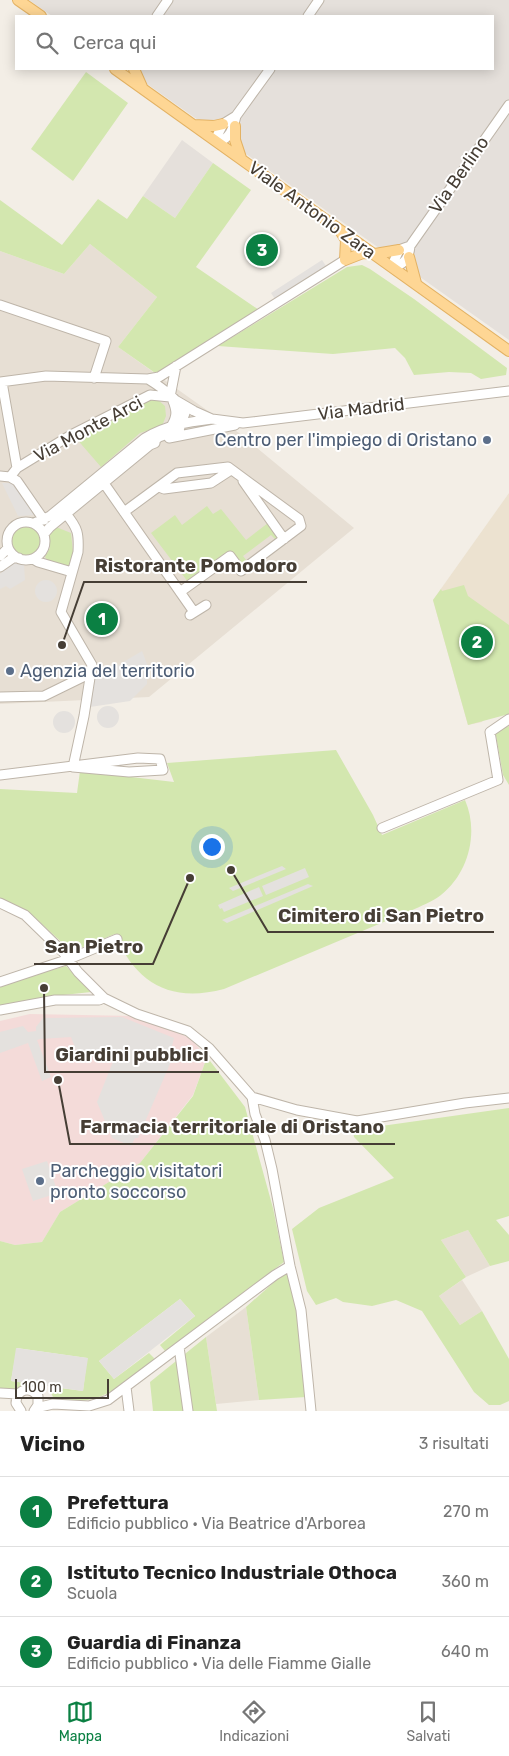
<!DOCTYPE html>
<html lang="it">
<meta charset="utf-8">
<style>
body{margin:0;font-family:Rubik,sans-serif;background:#f2f2f2;color:#222}
.scale{position:absolute;left:15px;bottom:12px;width:94px;box-sizing:border-box;padding-left:5px;border:2px solid #463e35;border-top:0;font-size:14px;line-height:18px;white-space:nowrap;color:#463e35;-webkit-text-stroke:4px #fff;paint-order:stroke}
.you{position:absolute;left:211px;top:846px;width:18px;height:18px;margin:-12px;border:4px solid #fff;border-radius:50%;background:#1a73e8;box-shadow:0 0 0 8px #1a73e833}
.badge{display:grid;place-items:center;width:32px;height:32px;border-radius:50%;background:#0b8043;color:#fff;font-size:16px;font-weight:700}
.pin{position:absolute;translate:-50% -50%;border:2px solid #fff;box-shadow:0 1px 5px #0006}
.list{margin:0;padding:0;list-style:none}
h2{display:flex;justify-content:space-between;align-items:center;height:65px;margin:0;padding:0 20px;font-size:21px}
h2 small{font-size:16px;font-weight:400;color:#767676}
.list li{display:grid;grid-template-columns:32px 1fr auto;gap:15px;align-items:center;box-sizing:border-box;height:70px;padding:0 20px;border-top:1px solid #e0e0e0}
.list b{display:block;font-size:19px;white-space:nowrap}
.list p{margin:0;font-size:16px;white-space:nowrap;color:#767676}
.list em{font-size:16px;font-style:normal;color:#767676}
.icon{flex:none;width:28px;height:28px;fill:none;stroke:currentColor;stroke-width:2;stroke-linecap:round;stroke-linejoin:round}
.map{position:relative;flex:none;width:509px;height:1411px;overflow:hidden}
.search{position:absolute;background:#fff;box-shadow:0 2px 12px #0003;left:15px;right:15px;top:15px;height:55px;display:flex;align-items:center;gap:12px;box-sizing:border-box;padding:0 18px;border-radius:0px;color:#767676;font-size:19px}
.sheet{height:275px;background:#fff}
nav{display:flex;justify-content:space-around;align-items:center;box-sizing:border-box;height:70px;border-top:1px solid #e0e0e0;background:#fff;font-size:14px;color:#767676}
nav a{display:grid;justify-items:center;gap:2px}
nav .on{color:#0b8043}
.map>svg:first-child{display:block}
.residential{fill:#e7dfd4}
.industrial{fill:#e5e0db}
.education{fill:#ece2d0}
.medical{fill:#f4dbd9}
.green{fill:#d3e7af}
.parking{fill:#e4e1de}
.lines{fill:none;stroke-linecap:round;stroke-linejoin:round}
.minor-casing{stroke:#beb5a9;stroke-width:11}
.major-casing{stroke:#e3b264;stroke-width:12}
.minor{stroke:#fff;stroke-width:9}
.major{stroke:#fed694;stroke-width:10}
.service-dot{fill:#5c6f8a;stroke:#fff;stroke-width:2}
.labels{text-anchor:middle;dominant-baseline:central;stroke-width:4;stroke-linejoin:round;paint-order:stroke}
.street-label{font-size:18px;fill:#463e35;stroke:#fff}
.service-label{font-size:18px;fill:#4e5e75;stroke:#fff;text-anchor:start}
.leader{fill:none;stroke:#463e35;stroke-width:2}
.callout-dot{fill:#463e35;stroke:#fff;stroke-width:2}
.callout-label{font-size:19px;text-anchor:middle;font-weight:bold;fill:#463e35;stroke:#fff;stroke-width:4;stroke-linejoin:round;paint-order:stroke}
</style>
<div class="map">
<svg width="509" height="1411" viewBox="0 0 509 1411">
<rect width="100%" height="100%" fill="#f3eee6"/>
<path class="residential" d="M90,244l67,53 -39,50 121,86 115,95 -205,169 -149,7v-453l64,23z
M468,1230l22,36 -24,11 -25,-37z
M462,1280l20,31 -22,14 -21,-29z
M246,1307l13,93 -43,4 -10,-67z"/>
<path class="industrial" d="M29,0h480v340l-383,-271h367v-53h-441z
M182,140l31,23 -38,55 -32,-22z"/>
<path class="education" d="M509,493v191l-27,38 -14,3 -35,-125z"/>
<path class="medical" d="M30,1014l105,2 55,22 17,19 -14,38 -53,68 -80,49 -18,30 -27,3 -15,-4v-220z"/>
<path class="green" d="M86,72l42,31 -55,78 -42,-32z
M213,163l38,27 -55,77 63,43 -101,65 -40,-28 39,-50 -67,-53 -26,30 -64,-23v-51l62,45 36,-46 29,20 16,-23 32,22z
M362,265l8,4 44,30 93,69 -1,7 -25,4 -10,-6 -22,-1 -35,3 -9,-17 -10,-10 -62,6 -115,-8 129,-79z
M150,399l8,1 7,6 1,10 -4,10 -22,7 -39,34 -26,-30 50,-22z
M207,506l6,8 8,-5 25,31 22,-17 12,14 -4,3 -5,-5 -28,21 4,5 -5,5 -12,-15 -42,31 -37,-49 24,-18 7,10z
M56,527l15,6 2,19 -4,14 -21,-5 -3,-4 5,-9v-16z
M12 541a14 14 0 1 1 28 0a14 14 0 1 1-28 0Z
M464,585l4,11 41,29v89l-41,11 -35,-125 8,-11 1,2z
M509,726v59l-6,-10 -8,-45z
M336,750l37,65 9,20 83,-35c14,32 4,73 -24,95 -9,7 -20,11 -31,16l-186,78c-53,14 -88,-5 -109,-55l-37,15 -7,2 -41,-38 -30,-13v-111l77,4 3,-22 94,11 -7,-19z
M66,966l25,26 -37,4 -54,10v-21z
M207,1057l38,50 28,101 11,54 -119,89 -5,-6 35,-29 -15,-17 -81,62 15,18 35,-26 5,5 -1,3c-33,24 -55,50 -100,36l-2,-4 2,-6 30,4 4,-33 -70,-10 -6,33 30,4 -1,7 -40,-3v-148l15,4 27,-3 18,-30 80,-49 53,-67z
M509,1108v108l-13,4 13,15v26l-19,5 -22,-36 -27,10 25,37 -27,19 21,29 22,-14 27,48v42l-9,4h-11l-15,-13 -52,-81 -26,-11 -24,6 -29,-4 -7,-4 -20,7 -9,-14 -15,-62 27,-21 75,-30 -40,-41 -1,-7z
M282,1275h5l3,3 7,32 9,87 -47,3 -13,-93z
M206,1337l11,74h-64l-3,-29z"/>
<path class="parking" d="M322,260l4,6 -51,33 -4,-6z
M2,483h15l19,32 -18,1z
M14,562l10,3 1,15 -15,9 -4,-3 -6,3v-15z
M35 591a11 11 0 1 1 22 0a11 11 0 1 1-22 0Z
M142,651l5,13v20l-17,17 -40,6 3,-27z
M97 717a11 11 0 1 1 22 0a11 11 0 1 1-22 0Z
M53 722a11 11 0 1 1 22 0a11 11 0 1 1-22 0Z
M282,866l4,3 -53,22 -4,-3z
M305,868l4,9 -43,18 -4,-9z
M308,884l5,2 -86,37 -5,-3z
M259,887l4,9 -39,16 -2,-4 -2,1 -2,-4z
M122,1017l52,21 -2,8 4,4 -38,88h-3l-4,8 -19,-8 -15,-36 19,-48 -37,4 -8,-21 -31,2 -3,1 14,37 -9,4 -14,-38 -28,10v-21l23,-6 5,6 8,-1v-4l7,-9z
M47,1161l11,32 -25,8 -11,-32z
M180,1299l15,17 -81,63 -15,-18z
M16,1348l72,10 -5,33 -72,-10z"/>
<g class="lines">
<defs>
<path id="minor" d="M157,16l11,-16
M308,16l11,-16
M236,116c-3,12 -5,22 -18,26l-1,-6 6,-12 13,-8 34,-47
M410,246c-1,12 -5,17 -16,22v-7l5,-11 11,-4 99,-141
M0,305l106,36 -12,37
M148,379l11,-2 186,-117
M0,382l46,-6 102,3c13,8 30,20 37,34l-6,17 -20,7 -9,8
M2,382l15,86
M170,397l6,-31
M172,425c5,-9 5,-14 1,-24
M169,438l66,-13
M0,476l10,1
M10,477l7,-9 54,-33 79,-40 20,2 24,14 18,8 31,4 266,-32
M10,477l7,4 27,39
M101,479l93,133
M243,481l41,58
M159,487l5,2 47,-6 20,-13
M124,512l53,-39 51,-6 71,52 2,7 -60,45 -11,-15 -50,36
M66,514c12,14 13,20 12,38l-17,60 31,53 -8,51 -11,51
M7 541a19 19 0 1 1 38 0a19 19 0 1 1-38 0Z
M34,523l16,-7 95,-78c21,-13 43,-16 67,-19
M44,534l6,-7 100,-82 5,-2
M0,556l8,-8
M33,559l5,3 34,10
M0,567l13,-9h6
M190,615l16,-10
M0,697l44,-1 47,-23
M0,775l138,-17 22,1 3,11 -34,2 -56,-5
M382,828l116,-48 -8,-48 19,-13
M0,903l25,12 38,37 15,20 26,26 33,16 51,17 21,17 43,49 3,17 10,26 7,29 18,97 11,44 10,101
M0,982l69,-23 48,-20
M0,1010l55,-10h44l5,-2
M252,1097l45,13 60,11 108,-18 44,-5
M179,1347l9,64
M126,1387l3,24
M0,1393l18,1
M36,1408l17,-4 36,2 19,-6 167,-125 15,-9
M21,1411l-5,-8c0,-13 13,-18 22,-7v9l-4,6"/>
<path id="major" d="M18,0l23,16
M115,69l394,282
M134,69l8,18
M194,125l20,1 9,-2
M235,126v14l6,18
M341,232l5,8 -1,20 18,-7 12,1 24,-4
M409,257l7,26"/>
</defs>
<use href="#minor" class="minor-casing"/>
<use href="#major" class="major-casing"/>
<use href="#minor" class="minor"/>
<use href="#major" class="major"/>
</g>
<g class="service-dot">
<circle cx="487" cy="440" r="5"/>
<circle cx="10" cy="671" r="5"/>
<circle cx="40" cy="1181" r="5"/>
</g>
<g class="labels">
<g class="street-label">
<text transform="translate(459 175) rotate(-55)">Via Berlino</text>
<text transform="translate(312 210) rotate(36)">Viale Antonio Zara</text>
<text transform="translate(361 409) rotate(-7)">Via Madrid</text>
<text transform="translate(88 429) rotate(-28)">Via Monte Arci</text>
</g>
<g class="service-label">
<text x="477" y="440" text-anchor="end">Centro per l'impiego di Oristano</text>
<text x="20" y="671">Agenzia del territorio</text>
<text x="50" y="1171">Parcheggio visitatori<tspan x="50" dy="21">pronto soccorso</tspan></text>
</g>
</g>
<path class="leader" d="M62 645L84 582H307M231 870L268 932H494M190 878L153 964H34M44 988L45 1072H219M58 1080L70 1144H395"/>
<g class="callout-dot">
<circle cx="62" cy="645" r="5"/>
<circle cx="231" cy="870" r="5"/>
<circle cx="190" cy="878" r="5"/>
<circle cx="44" cy="988" r="5"/>
<circle cx="58" cy="1080" r="5"/>
</g>
<g class="callout-label">
<text x="196" y="572">Ristorante Pomodoro</text>
<text x="381" y="922">Cimitero di San Pietro</text>
<text x="94" y="953">San Pietro</text>
<text x="132" y="1061">Giardini pubblici</text>
<text x="232" y="1133">Farmacia territoriale di Oristano</text>
</g>
</svg>
<div class="scale">100 m</div>
<div class="you"></div>
<div class="pin badge" style="left:102px;top:619px">1</div>
<div class="pin badge" style="left:477px;top:642px">2</div>
<div class="pin badge" style="left:262px;top:250px">3</div>
<div class="search"><svg class="icon" aria-label="search" viewBox="0 0 24 24"><circle cx="10" cy="10" r="6"/><path d="M15 15l6 6"/></svg>Cerca qui</div>
</div>
<section class="sheet">
<h2>Vicino<small>3 risultati</small></h2>
<ul class="list">
<li><span class="badge">1</span><div><b>Prefettura</b><p>Edificio pubblico · Via Beatrice d'Arborea</p></div><em>270 m</em></li>
<li><span class="badge">2</span><div><b>Istituto Tecnico Industriale Othoca</b><p>Scuola</p></div><em>360 m</em></li>
<li><span class="badge">3</span><div><b>Guardia di Finanza</b><p>Edificio pubblico · Via delle Fiamme Gialle</p></div><em>640 m</em></li>
</ul>
</section>
<nav>
<a class="on"><svg class="icon" aria-label="map" viewBox="0 0 24 24"><path d="M3 6l6-2 6 2 6-2v14l-6 2-6-2-6 2zM9 4v14M15 6v14"/></svg>Mappa</a>
<a><svg class="icon" aria-label="directions" viewBox="0 0 24 24"><path d="M12 3l9 9-9 9-9-9zM9 14v-3h6M13 9l2 2-2 2"/></svg>Indicazioni</a>
<a><svg class="icon" aria-label="saved" viewBox="0 0 24 24"><path d="M7 4h10v16l-5-4-5 4z"/></svg>Salvati</a>
</nav>
